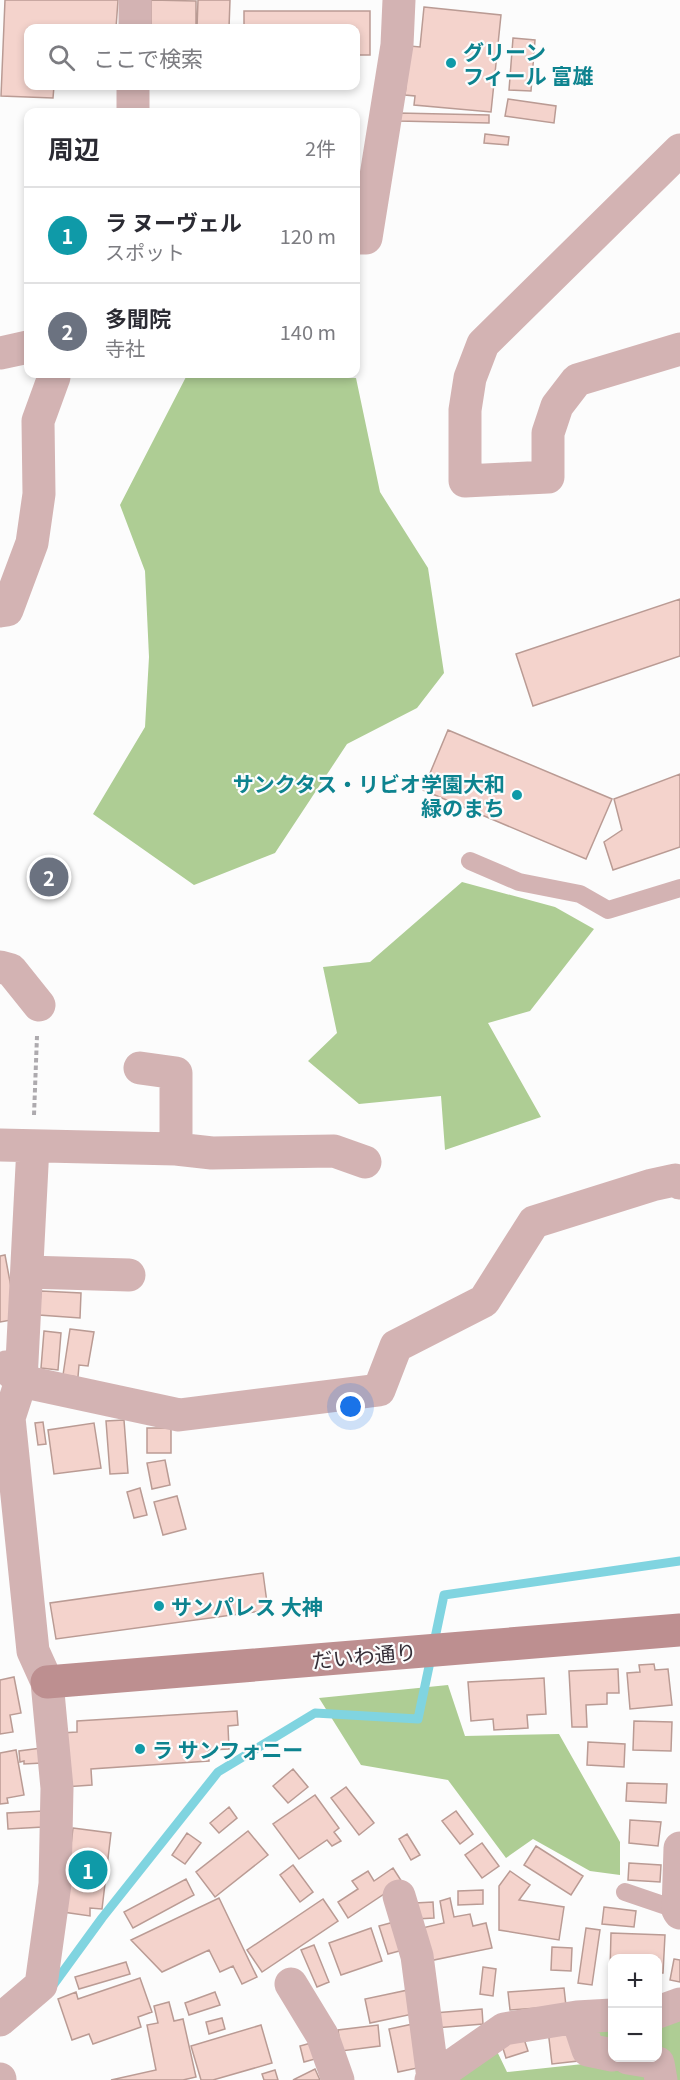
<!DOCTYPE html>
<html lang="ja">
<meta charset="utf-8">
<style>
body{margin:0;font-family:Georgia,"Noto Sans JP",serif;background:#f7f7f7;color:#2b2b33}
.controls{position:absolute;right:18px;bottom:18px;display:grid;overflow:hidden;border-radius:12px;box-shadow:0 3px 9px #0003}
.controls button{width:54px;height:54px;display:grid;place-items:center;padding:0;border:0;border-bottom:2px solid #e1e1e2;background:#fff;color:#2b2b33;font:30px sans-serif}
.you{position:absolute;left:351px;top:1407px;width:21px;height:21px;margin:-15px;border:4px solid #fff;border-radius:50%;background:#1a73e8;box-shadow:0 0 0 9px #1a73e833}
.badge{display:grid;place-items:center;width:39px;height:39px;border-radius:50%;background:#d93025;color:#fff;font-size:20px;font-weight:700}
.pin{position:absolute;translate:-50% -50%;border:3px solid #fff;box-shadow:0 2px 6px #0006}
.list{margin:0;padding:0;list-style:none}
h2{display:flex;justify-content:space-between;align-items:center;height:78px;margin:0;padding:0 24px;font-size:26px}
h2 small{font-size:20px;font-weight:400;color:#7c7c81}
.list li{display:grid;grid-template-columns:39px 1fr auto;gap:18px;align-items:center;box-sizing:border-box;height:96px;padding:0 24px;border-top:2px solid #e1e1e2}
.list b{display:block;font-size:22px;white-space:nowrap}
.list p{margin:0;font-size:20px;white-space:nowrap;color:#7c7c81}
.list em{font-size:20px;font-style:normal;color:#7c7c81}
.icon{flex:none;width:33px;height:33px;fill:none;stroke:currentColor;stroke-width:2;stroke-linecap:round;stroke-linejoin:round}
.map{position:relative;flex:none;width:680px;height:2080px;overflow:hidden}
.search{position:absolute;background:#fff;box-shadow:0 3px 9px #0003;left:24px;top:24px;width:336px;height:66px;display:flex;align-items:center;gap:15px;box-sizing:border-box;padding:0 21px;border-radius:12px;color:#7c7c81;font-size:22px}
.panel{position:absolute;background:#fff;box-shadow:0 3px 9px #0003;left:24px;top:108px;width:336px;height:270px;border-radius:12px}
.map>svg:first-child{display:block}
.forest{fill:#aecd94}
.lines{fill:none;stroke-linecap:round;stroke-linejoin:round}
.stream{stroke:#80d4e0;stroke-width:9}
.building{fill:#f4d3cc;stroke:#ba9b94;stroke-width:1.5}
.path{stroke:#adaaae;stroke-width:4;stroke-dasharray:4.5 3;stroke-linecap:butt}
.lane{stroke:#d3b3b3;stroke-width:18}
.street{stroke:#d3b3b3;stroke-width:33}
.secondary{stroke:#bd8f90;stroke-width:33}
.culture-dot{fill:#0f9aa8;stroke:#fcfcfc;stroke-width:2}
.labels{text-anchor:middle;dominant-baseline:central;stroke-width:4.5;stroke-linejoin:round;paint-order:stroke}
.culture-label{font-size:21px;font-weight:bold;fill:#0d838f;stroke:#fcfcfc;text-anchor:start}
.street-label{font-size:21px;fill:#352e37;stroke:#fcfcfc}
</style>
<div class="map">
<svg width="680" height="2080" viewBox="0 0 680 2080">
<rect width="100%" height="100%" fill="#fcfcfc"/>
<path class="forest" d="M187,375l169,3 24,114 48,76 16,105 -27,35 -70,36 -72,109 -81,32 -101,-71 52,-87 4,-70 -4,-86 -25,-66z
M462,882l93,25 39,22 -64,82 -42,12 53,94 -96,33 -4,-54 -82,8 -51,-43 29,-28 -14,-66 47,-5z
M448,1685l17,51 94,-2 61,108v33l-30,-4 -57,-32 -27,19 -58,-78 -87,-15 -42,-67z
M680,2012v68h-233l47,-35 13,27 95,-10 -13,-38 23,-2v36h46v-40z"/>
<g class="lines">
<path class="stream" d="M51,1988l51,-70 116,-146 97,-59 103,6 26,-124 236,-34"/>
</g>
<path class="building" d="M5,0h113l-2,28h-88v58h26l-1,12 -52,-2z
M151,0l45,1v27l-45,-2z
M198,0h32l-1,28h-32z
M424,7l77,8 -10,97 -77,-7 1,-9 -10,-1 5,-49 10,1z
M244,11h126v44h-14v-27h-112z
M513,38l22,2 -4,51 -22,-1z
M508,99l48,7 -2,17 -49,-7z
M398,113l91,2v8l-91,-2z
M485,134l24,3 -1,8 -24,-2z
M680,599v57l-147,50 -17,-52z
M448,730l164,69 -26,60 -163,-69z
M680,774v73l-67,23 -9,-28 18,-12 -8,-31z
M5,1255l12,64 -17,3v-66z
M41,1291l40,2 -1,25 -41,-3z
M70,1329l24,3 -6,34 -9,-1 -1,12 -15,-2z
M44,1331l17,2 -3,37 -17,-2z
M124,1420l4,53 -18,1 -4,-53z
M43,1422l3,22 -8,1 -3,-22z
M94,1423l7,45 -47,6 -6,-44z
M147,1428h24v25h-24z
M165,1460l5,25 -18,4 -5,-26z
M140,1488l7,27 -13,3 -7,-26z
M177,1496l9,33 -23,6 -9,-33z
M263,1573l5,37 -212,29 -6,-36z
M654,1664l1,6 13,-1 4,36 -42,4 -3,-36 13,-1 -1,-7z
M618,1669l1,24h-12v11l-21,1 1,22h-15l-3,-56z
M14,1677l7,36 -11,2 3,17 -13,2v-54z
M544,1678l2,36 -19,1 1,13 -34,2 -1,-11 -22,2 -3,-39z
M237,1711l1,14 -10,1 1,23 -21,1 1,11 -118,8 1,16 -28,2 -3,-54 16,-1v-11z
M634,1721l38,1 -1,29 -38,-1z
M588,1742l37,2 -1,23 -37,-2z
M41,1748l1,15 -18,1v-3l-4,1 -1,-11z
M16,1750l8,45 -17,3 1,5 -8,1v-51z
M293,1769l15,18 -20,16 -15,-17z
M627,1783l40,1 -1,19 -40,-2z
M346,1787l28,36 -15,12 -28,-37z
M315,1795l24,33 -5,4 7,9 -9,5 -5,-6 -28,19 -26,-35z
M229,1807l8,11 -18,15 -9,-10z
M43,1811v16l-35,2 -1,-16z
M456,1811l17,23 -13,10 -18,-23z
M630,1820l31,2 -3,24 -29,-3z
M73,1828l38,5 -9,76 -12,-1v8l-27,-4z
M248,1831l20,24 -53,42 -19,-25z
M187,1833l14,10 -16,21 -13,-9z
M407,1834l13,21 -9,5 -12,-21z
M482,1843l17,23 -17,12 -17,-23z
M536,1846l47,30 -12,19 -47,-30z
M629,1863l32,2 -1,17 -32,-2z
M293,1865l20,27 -13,10 -20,-27z
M393,1868l9,14 -54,36 -10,-16 20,-13 -6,-8 16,-10 6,10z
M510,1871l20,14 -11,15 45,7 -5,33 -60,-10v-44z
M186,1879l8,16 -61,33 -9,-16z
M483,1890v14l-25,1v-14z
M219,1898l38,79 -15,7 -9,-18 -13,6 -11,-22 -47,22 -31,-32z
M450,1898l4,19 16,-3 3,12 13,-3 6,25 -63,13 -7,-33 22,-5 -4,-22z
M323,1899l15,22 -76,51 -15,-22z
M433,1902l1,16 -18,1 -1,-16z
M604,1907l32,4 -2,16 -32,-3z
M394,1922l9,28 -15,4 -9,-28z
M371,1928l11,33 -41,14 -12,-32z
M586,1928l14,2 -8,55 -14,-2z
M611,1933l54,2 -2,38h-5v-15h-46v13h-2z
M314,1945l15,37 -12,5 -16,-37z
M552,1947l20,1 -1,23 -20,-1z
M674,1959l6,1v22l-10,-2z
M126,1962l4,12 -51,15 -4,-12z
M483,1967l13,2 -3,27 -13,-2z
M140,1978l12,34 -14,5 3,10 -48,17 -4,-10 -17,6 -14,-41 18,-7 2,7z
M564,1988l2,18 -56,4 -2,-18z
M408,1990l5,24 -43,9 -5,-24z
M215,1992l5,13 -31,10 -4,-12z
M169,2002l5,19 9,-2 13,58 -13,3h-72l45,-10 -9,-45 11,-2 -4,-17z
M482,2009l1,15 -48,4 -1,-15z
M222,2018l3,11 -16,5 -3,-12z
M413,2024l9,43 -24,5 -9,-43z
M261,2025l11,38 -59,17h-12l-10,-34z
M378,2025l2,21 -39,5 -3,-21z
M574,2027l4,34 -26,3 -4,-34z
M523,2036l5,15 -22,7 -5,-16z
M311,2043l4,16 -11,3 -4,-16z
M315,2069l5,11h-27z
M275,2070l3,10h-14l-2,-6z"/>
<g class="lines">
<path class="path" d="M34,1115l3,-79"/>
<path class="lane" d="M470,861l49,21 61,12 28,16 72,-22
M625,1892l53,18"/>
<path class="street" d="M135,28v-28
M133,112v-26
M680,150l-197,194 -13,34 -5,32v71l83,-4v-44l9,-27 20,-26 103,-31
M356,238h10l31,-193 2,-45
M0,353l28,-6
M0,611l7,-1 25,-67 7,-49 -1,-73 16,-44 -1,-3
M0,967l11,3 28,35
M0,1145l176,4v-76l-36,-5
M33,1146l-12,235 158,34 200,-25 17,-44 88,-45 50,-79 118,-37 23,-5 5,3
M176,1149l36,4 122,-2 31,11
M27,1272l102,3
M680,1848l-2,62 2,3
M399,1896l18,60 16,122
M291,1984l31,51 16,45
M658,2012l22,-8
M577,2017l11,33 24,5
M0,2020l41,-35 14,-101 2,-96 -10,-106 -14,-31 -24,-233 12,-37 -15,-14
M628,2058l30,5 3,17
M0,2079v1
M431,2080l73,-51 73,-12 35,-2"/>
<path class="secondary" d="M47,1682l633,-52"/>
</g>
<g class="culture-dot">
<circle cx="451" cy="63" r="6"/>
<circle cx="517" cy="795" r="6"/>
<circle cx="159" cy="1606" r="6"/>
<circle cx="140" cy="1749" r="6"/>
</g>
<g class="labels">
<g class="culture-label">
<text x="463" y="51">グリーン<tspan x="463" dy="24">フィール 富雄</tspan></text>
<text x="505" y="783" text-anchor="end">サンクタス・リビオ学園大和<tspan x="505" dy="24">緑のまち</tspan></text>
<text x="171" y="1606">サンパレス 大神</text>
<text x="152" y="1749">ラ サンフォニー</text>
</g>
<g class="street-label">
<text transform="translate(364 1655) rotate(-5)">だいわ通り</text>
</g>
</g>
</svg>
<div class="controls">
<button>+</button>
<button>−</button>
</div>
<div class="you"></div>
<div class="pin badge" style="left:88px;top:1870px;background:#0f9aa8">1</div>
<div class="pin badge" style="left:49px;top:877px;background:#6b7280">2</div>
<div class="search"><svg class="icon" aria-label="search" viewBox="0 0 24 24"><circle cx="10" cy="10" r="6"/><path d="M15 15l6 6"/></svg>ここで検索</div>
<section class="panel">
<h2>周辺<small>2件</small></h2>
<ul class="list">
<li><span class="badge" style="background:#0f9aa8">1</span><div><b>ラ ヌーヴェル</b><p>スポット</p></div><em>120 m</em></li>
<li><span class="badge" style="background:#6b7280">2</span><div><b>多聞院</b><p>寺社</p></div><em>140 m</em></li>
</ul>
</section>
</div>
